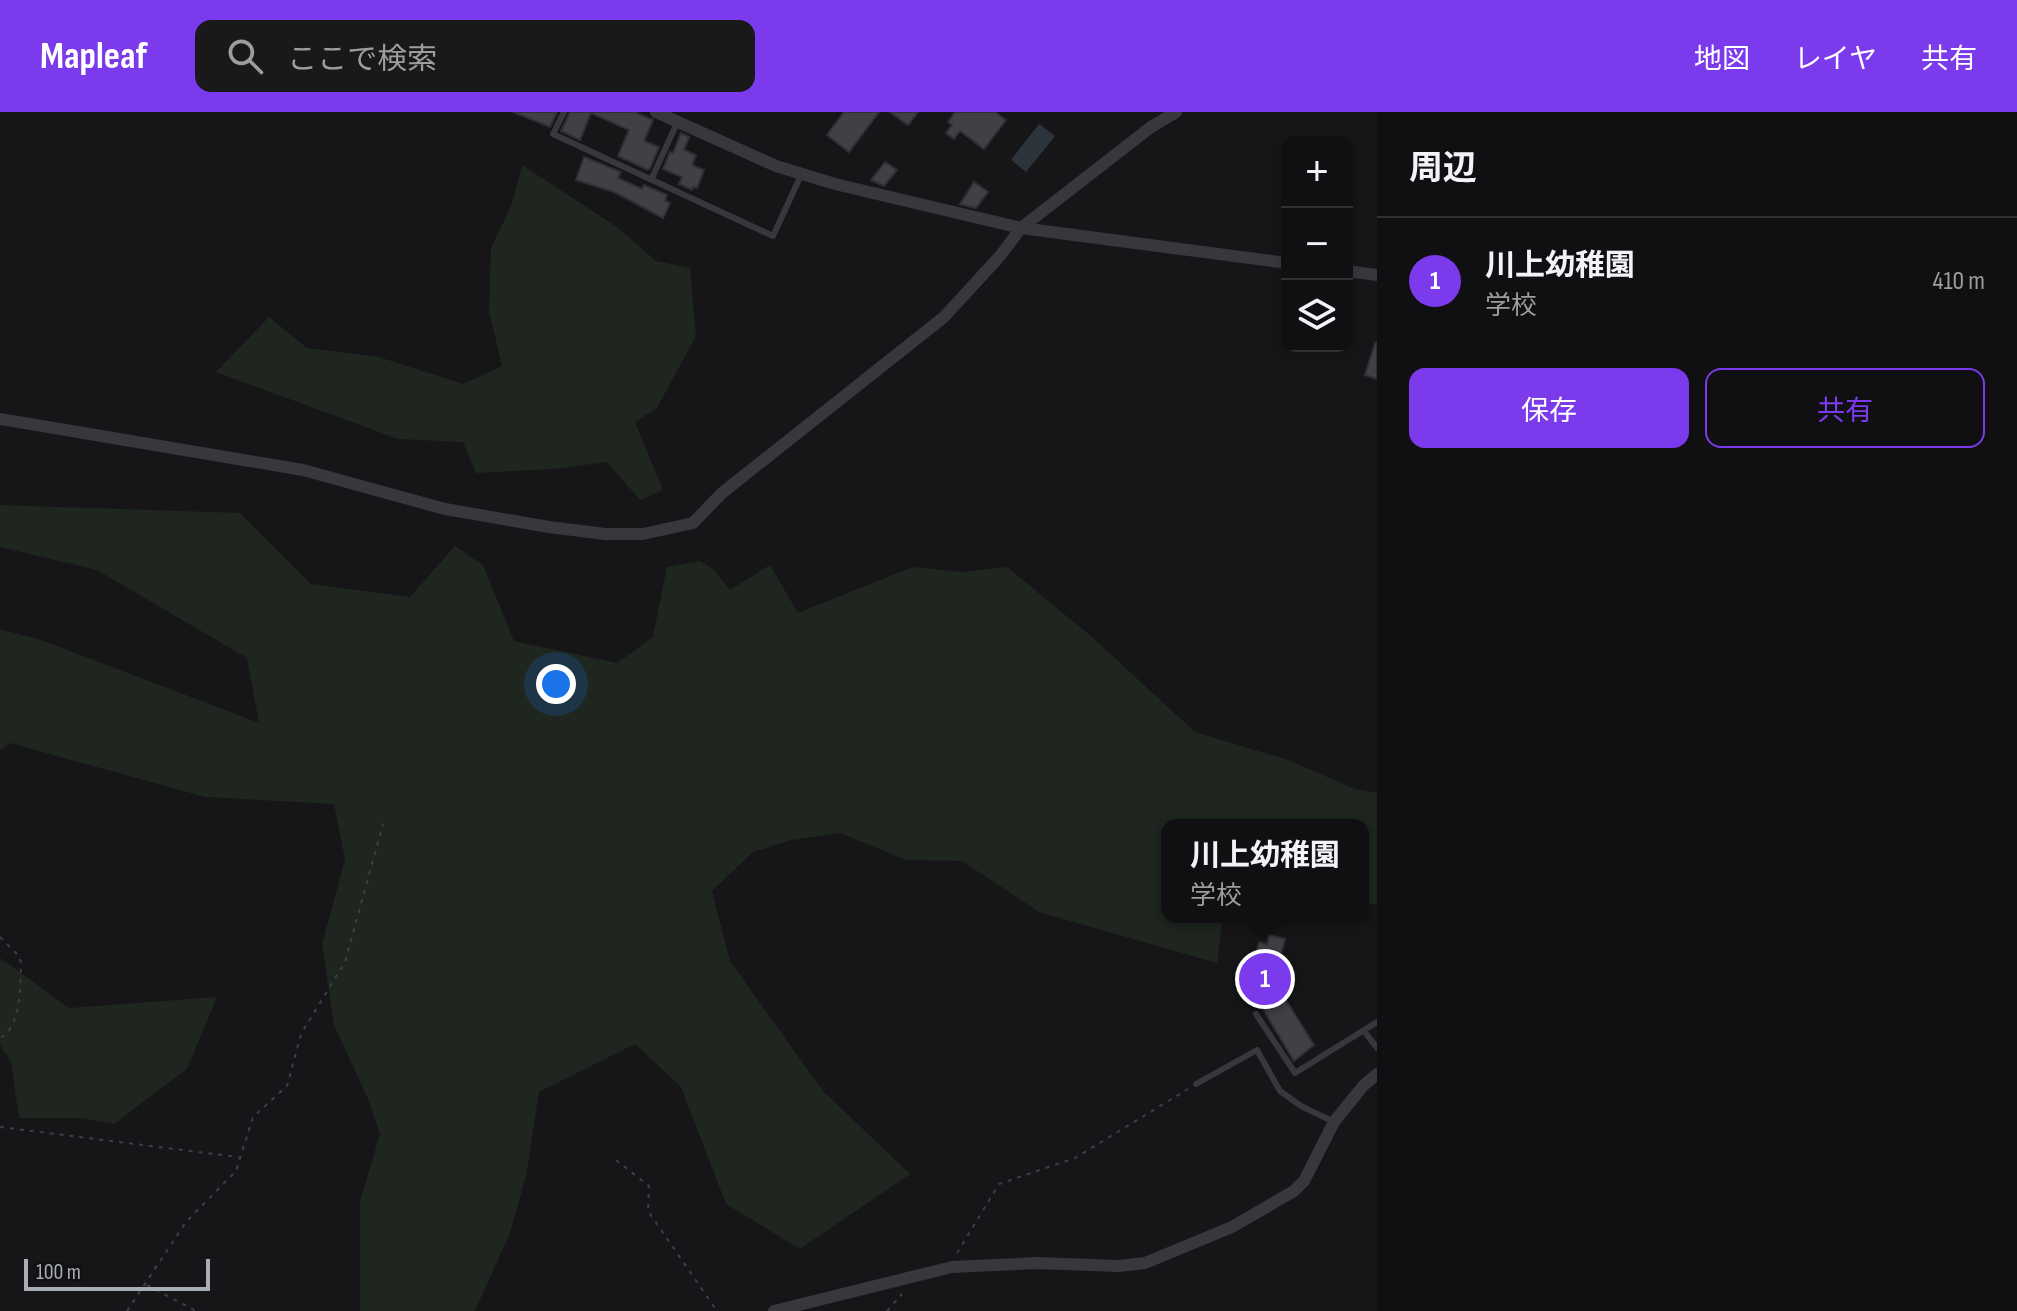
<!DOCTYPE html>
<html lang="ja">
<meta charset="utf-8">
<style>
body{margin:0;font-family:"Sofia Sans Condensed","Noto Sans JP",sans-serif;background:#19191b;color:#f1f3f6}
.controls{position:absolute;right:24px;top:24px;display:grid;overflow:hidden;border-radius:16px;box-shadow:0 4px 12px #0003}
.controls button{width:72px;height:72px;display:grid;place-items:center;padding:0;border:0;border-bottom:2px solid #303032;background:#101012;color:#f1f3f6;font:40px sans-serif}
.scale{position:absolute;left:24px;bottom:20px;width:186px;box-sizing:border-box;padding-left:8px;border:4px solid #a8adb8;border-top:0;font-size:22px;line-height:28px;white-space:nowrap;color:#a8adb8;-webkit-text-stroke:6px #111113;paint-order:stroke}
.you{position:absolute;left:556px;top:572px;width:28px;height:28px;margin:-20px;border:6px solid #fff;border-radius:50%;background:#1a73e8;box-shadow:0 0 0 12px #1a73e833}
.badge{display:grid;place-items:center;width:52px;height:52px;border-radius:50%;background:#7c3aed;color:#fff;font-size:26px;font-weight:700}
.pin{position:absolute;translate:-50% -50%;border:4px solid #fff;box-shadow:0 2px 8px #0006}
.popup{position:absolute;left:1161px;top:707px;width:208px;height:104px;box-sizing:border-box;display:grid;place-content:center;border-radius:16px;background:#101012;filter:drop-shadow(0 2px 6px #0005);font-size:26px;white-space:nowrap;color:#9c9d9f}
.popup b{font-size:30px;color:#f1f3f6}
.popup::after{content:'';position:absolute;left:50%;top:100%;margin-left:-16px;border:16px solid transparent;border-top-color:#101012}
.list{margin:0;padding:0;list-style:none}
h2{display:flex;justify-content:space-between;align-items:center;height:104px;margin:0;padding:0 32px;font-size:34px}
h2 small{font-size:26px;font-weight:400;color:#9c9d9f}
.list li{display:grid;grid-template-columns:52px 1fr auto;gap:24px;align-items:center;box-sizing:border-box;height:128px;padding:0 32px;border-top:2px solid #303032}
.list b{display:block;font-size:30px;white-space:nowrap}
.list p{margin:0;font-size:26px;white-space:nowrap;color:#9c9d9f}
.list em{font-size:26px;font-style:normal;color:#9c9d9f}
.actions{display:flex;gap:16px;padding:24px 32px}
.actions a{flex:1;padding:18px 0;border:2px solid #7c3aed;border-radius:16px;text-align:center;font-size:28px;color:#7c3aed}
.actions .main{background:#7c3aed;color:#fff}
.icon{flex:none;width:44px;height:44px;fill:none;stroke:currentColor;stroke-width:2;stroke-linecap:round;stroke-linejoin:round}
.map{position:relative;flex:none;width:1377px;height:1199px;overflow:hidden}
header{display:flex;align-items:center;gap:48px;box-sizing:border-box;height:112px;padding:0 40px;background:#7c3aed;color:#fff}
header strong{font-size:38px}
nav{display:flex;gap:44px;margin-inline-start:auto;font-size:28px}
.search{width:560px;height:72px;background:#19191b;display:flex;align-items:center;gap:20px;box-sizing:border-box;padding:0 28px;border-radius:16px;color:#9c9d9f;font-size:30px}
main{display:flex}
aside{flex:1;background:#101012}
.map>svg:first-child{display:block}
.green{fill:#1e261f}
.water{fill:#2c353c}
.building{fill:#404145;stroke:#303034;stroke-width:2}
.lines{fill:none;stroke-linecap:round;stroke-linejoin:round}
.path{stroke:#3d3f44;stroke-width:2;stroke-dasharray:4 6;stroke-linecap:butt}
.lane{stroke:#37383d;stroke-width:6}
.street{stroke:#37383d;stroke-width:12}
</style>
<header>
<strong>Mapleaf</strong>
<div class="search"><svg class="icon" aria-label="search" viewBox="0 0 24 24"><circle cx="10" cy="10" r="6"/><path d="M15 15l6 6"/></svg>ここで検索</div>
<nav><a>地図</a><a>レイヤ</a><a>共有</a></nav>
</header>
<main>
<div class="map">
<svg width="1377" height="1199" viewBox="0 0 1377 1199">
<rect width="100%" height="100%" fill="#161618"/>
<path class="green" d="M522,53l95,62 39,34 34,7 6,68 -39,72 -22,14 28,68 -23,10 -33,-38 -53,7 -78,4 -13,-31 -65,-3 -182,-67 53,-55 38,31 72,9 84,27 39,-18 -13,-55 2,-63 21,-44z
M0,393l240,8 71,71 99,13 45,-51 28,19 31,76 103,22 36,-26 14,-70 33,-6 13,8 17,21 40,-25 28,48 115,-46 49,5 45,-5 85,70 103,95 93,28 67,29 22,4v111h-14v-79h-196v92h56l-6,46 -178,-51 -77,-51 -56,-1 -66,-27 -49,7 -38,12 -41,39 18,70 93,130 87,83 -110,75 -74,-45 -45,-117 -46,-43 -96,48 -13,84 -16,57 -35,78h-115v-110l20,-67 -12,-35 -34,-74 -12,-81 23,-84 -11,-56 -129,-7 -195,-54 -10,7v-121l41,11 218,83 -12,-65 -150,-88 -97,-23z
M0,846l69,50 148,-11 -30,72 -73,55 -34,-6h-61l-8,-56 -11,-17z"/>
<path class="water" d="M1039,12l16,12 -29,36 -15,-12z"/>
<path class="building" d="M513,0h44l-7,15z
M570,0h64l19,8 -9,21 15,6 -9,21 -2,2 -30,-14 11,-26 -38,-17 -11,27 -19,-9z
M844,0h35l-30,40 -22,-17z
M890,0h28l-10,13z
M955,0h40l11,8 -22,29 -24,-18 -6,8 -8,-6 6,-8 -4,-3z
M681,21l8,4 -5,13 12,5 -4,10 12,5 -7,18 -4,-1 -1,3 -13,-6 3,-7 -19,-8 7,-17 3,1z
M584,45l37,15 -3,6 24,11 2,-4 23,10 -2,6 5,2 -7,15 -49,-26 -38,-12z
M885,50l12,8 -13,16 -13,-6z
M974,70l14,10 -12,16 -16,-4z
M1375,231h2v36l-12,-4z
M1269,823l16,4 -8,31 7,13 -3,9 33,53 -20,16 -31,-52 6,-3 -17,-18v-12l6,-7 3,-14 -5,-1 3,-12 8,2z"/>
<g class="lines">
<path class="path" d="M0,825l18,18 3,7c-1,22 1,65 -21,76
M0,1015l239,30
M616,1048l33,26 -1,25 69,100
M957,1141l42,-69 76,-26 113,-69
M147,1173l49,26
M127,1199l59,-89 50,-51 17,-54 34,-31 14,-52 44,-72 38,-138
M887,1199l15,-17"/>
<path class="lane" d="M564,0l-11,22 220,102 29,-63
M651,68l26,-57
M1256,902l39,59 82,-51
M1364,919l13,17
M1196,972l61,-34 23,41 21,15 33,16"/>
<path class="street" d="M656,0l120,54 59,18 186,44 266,35
M1347,159l30,4
M0,307l303,51 142,39 104,18 56,7h38l50,-11 29,-30 222,-176 56,-61 21,-28 130,-101 25,-15
M774,1199l178,-44 85,-4 82,3 26,-3 87,-36 62,-36 10,-10 30,-59 29,-36 14,-12"/>
</g>
</svg>
<div class="controls">
<button>+</button>
<button>−</button>
<button><svg class="icon" aria-label="layers" viewBox="0 0 24 24"><path d="M12 4l9 5-9 5-9-5zM3 14l9 5 9-5"/></svg></button>
</div>
<div class="scale">100 m</div>
<div class="you"></div>
<div class="pin badge" style="left:1265px;top:867px">1</div>
<div class="popup"><b>川上幼稚園</b>学校</div>
</div>
<aside>
<h2>周辺<small></small></h2>
<ul class="list">
<li><span class="badge">1</span><div><b>川上幼稚園</b><p>学校</p></div><em>410 m</em></li>
</ul>
<div class="actions"><a class="main">保存</a><a>共有</a></div>
</aside>
</main>
